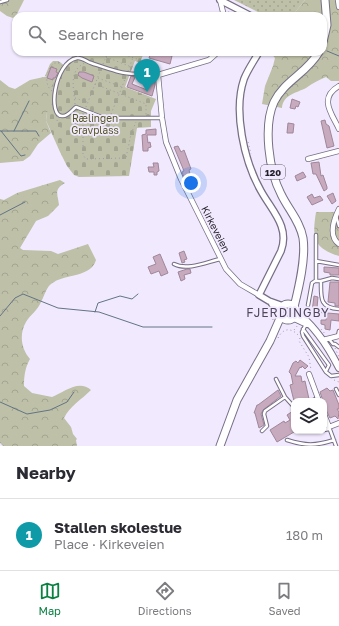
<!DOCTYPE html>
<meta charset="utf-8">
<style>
body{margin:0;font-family:"Golos Text",sans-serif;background:#f2f2f3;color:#2b2b33}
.controls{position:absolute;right:12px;bottom:12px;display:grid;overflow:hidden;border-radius:8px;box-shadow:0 1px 3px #0004}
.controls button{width:36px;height:36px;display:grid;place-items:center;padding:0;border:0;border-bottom:1px solid #e1e1e2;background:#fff;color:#2b2b33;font:20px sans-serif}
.you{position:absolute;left:191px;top:183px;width:14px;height:14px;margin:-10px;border:3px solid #fff;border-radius:50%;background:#1a73e8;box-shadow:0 0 0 6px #1a73e833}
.badge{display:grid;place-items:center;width:26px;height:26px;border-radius:50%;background:#0b8043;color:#fff;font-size:13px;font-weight:700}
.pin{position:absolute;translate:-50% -33px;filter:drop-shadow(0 1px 2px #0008)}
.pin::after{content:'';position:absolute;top:21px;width:14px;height:12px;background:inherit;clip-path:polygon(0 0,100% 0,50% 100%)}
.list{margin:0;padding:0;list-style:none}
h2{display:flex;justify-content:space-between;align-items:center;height:52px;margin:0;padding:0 16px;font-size:17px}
h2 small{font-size:13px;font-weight:400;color:#7c7c81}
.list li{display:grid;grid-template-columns:26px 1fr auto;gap:12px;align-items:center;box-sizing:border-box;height:72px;padding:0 16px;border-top:1px solid #e1e1e2}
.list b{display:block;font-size:15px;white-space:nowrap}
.list p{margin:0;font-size:13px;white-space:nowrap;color:#7c7c81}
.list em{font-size:13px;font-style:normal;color:#7c7c81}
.icon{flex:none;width:22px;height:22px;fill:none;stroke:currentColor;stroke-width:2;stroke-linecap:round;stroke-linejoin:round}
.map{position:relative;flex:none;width:339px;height:446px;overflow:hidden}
.search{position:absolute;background:#fff;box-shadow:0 1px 3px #0004;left:12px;right:12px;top:12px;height:44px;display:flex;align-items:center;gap:10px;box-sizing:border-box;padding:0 14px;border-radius:12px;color:#7c7c81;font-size:15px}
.sheet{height:124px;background:#fff}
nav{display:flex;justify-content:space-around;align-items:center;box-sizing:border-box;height:56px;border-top:1px solid #e1e1e2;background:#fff;font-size:11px;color:#7c7c81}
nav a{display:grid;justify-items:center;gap:2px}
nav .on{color:#0b8043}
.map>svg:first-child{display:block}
.grass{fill:url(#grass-dots)}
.forest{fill:url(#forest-crowns)}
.cemetery{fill:url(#cemetery-stones)}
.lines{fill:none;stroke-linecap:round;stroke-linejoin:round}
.stream{stroke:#627485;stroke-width:1}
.building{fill:#c7aabe;stroke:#9f8798}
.service-casing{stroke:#776e85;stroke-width:4.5}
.minor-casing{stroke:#776e85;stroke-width:6}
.tertiary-casing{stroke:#776e85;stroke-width:8}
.secondary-casing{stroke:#776e85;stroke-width:8}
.primary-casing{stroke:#776e85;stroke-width:9}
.path{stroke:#a099aa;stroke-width:1;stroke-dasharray:1 3;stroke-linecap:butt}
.service{stroke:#fff;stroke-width:2.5}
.minor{stroke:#fff;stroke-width:4.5}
.tertiary{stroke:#fff;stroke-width:5.5}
.secondary{stroke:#fff;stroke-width:6}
.primary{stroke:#fff;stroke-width:7}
.labels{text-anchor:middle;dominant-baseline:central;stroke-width:3.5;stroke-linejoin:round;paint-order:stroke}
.shield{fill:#f1e9fe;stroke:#615c69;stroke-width:1}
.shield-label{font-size:9px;font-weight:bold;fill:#231f29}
.park-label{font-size:10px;fill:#555724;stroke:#f1e9fe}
.street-label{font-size:10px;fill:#231f29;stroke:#f1e9fe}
.quarter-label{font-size:12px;letter-spacing:1px;fill:#50475d;stroke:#f1e9fe}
</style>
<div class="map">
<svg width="339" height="446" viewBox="0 0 339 446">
<defs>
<pattern id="grass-dots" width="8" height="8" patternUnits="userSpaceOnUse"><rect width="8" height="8" fill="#bec0a8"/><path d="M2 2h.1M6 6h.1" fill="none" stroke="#a3a591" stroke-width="1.8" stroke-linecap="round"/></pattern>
<pattern id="forest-crowns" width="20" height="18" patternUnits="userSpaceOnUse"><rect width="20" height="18" fill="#bec0a8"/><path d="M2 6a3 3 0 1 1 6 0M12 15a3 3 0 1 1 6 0" fill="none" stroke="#a3a591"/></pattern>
<pattern id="cemetery-stones" width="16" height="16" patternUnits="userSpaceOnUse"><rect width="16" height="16" fill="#bec0a8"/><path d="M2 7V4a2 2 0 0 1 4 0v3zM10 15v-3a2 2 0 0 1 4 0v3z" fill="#a3a591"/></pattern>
</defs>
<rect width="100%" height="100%" fill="#f1e9fe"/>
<path class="grass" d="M234,0h71l-13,16h-26z"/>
<path class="forest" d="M0,0h24l-8,16 -3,2 -6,-2 -7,-5z
M305,0h34v81h-8l-5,-4c-7,3 -13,6 -20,11 -10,5 -23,7 -24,20l-20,-4 3,-18 8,-20 2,-8 -5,-6h53v-36h-31z
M53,75l1,37h-7l-1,9 5,12 -13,11 -8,12 -7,5 -23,2v-83l9,7 6,2 15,-9z
M60,180l5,3c-12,7 -7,11 -6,22l-11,11 -12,5 -16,27 3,2 28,1 7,3 30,-10 8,16c-5,17 -29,14 -42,22 -8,4 -9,13 -13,20 -3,8 -11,13 -15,20 -7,12 -5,27 4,37 -5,9 -6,17 -6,27l8,7 20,4c12,-5 27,-18 39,-7 -10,10 -21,16 -27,28l7,9 2,7 4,5 -1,1 1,6h-74l-3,-3v-244l4,1 13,-7z
M339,210v46c-26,-8 -27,-19 -23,-44h20z"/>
<path class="cemetery" d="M76,52h68l-4,11 -5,-2 -10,26 31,12 -5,12v16l-14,1 -8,48 -50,1 -5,-2 -7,-9 -7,-14 -12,-27 -2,-4 1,-9h7l-1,-37 -8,1 5,-12 3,-3h5l6,4z"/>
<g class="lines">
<path class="stream" d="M229,12l3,4
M327,51l12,5
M0,131h36l3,5
M1,131l20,25 4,-1
M14,131l15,-30
M0,215l25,-13
M95,312l3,-9 22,-7 12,3 6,-5
M0,316l15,-18 8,-4 35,14 41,4 44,15h69
M0,402l27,12 23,-4 17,-8 7,-10"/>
</g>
<path class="building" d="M151,52h7l14,4 -2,8 -21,-6z
M51,67l6,2 -1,3 2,1 -3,5h-2v2l-6,-2z
M79,72h5l10,4 -2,6 -10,-4 -4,-3z
M131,76l4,1 -3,7 15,6 4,-11 4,1v5l-3,11 -25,-9z
M292,99l8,3 -2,5 -2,-1 -1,3 -5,-1z
M325,120l1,4 3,2 5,20 -7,2 -6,-27z
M288,123l6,1 -1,9h-6z
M156,129v6h-9l1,8 2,-1 1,5 -3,1v3h-5l-1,-16 4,-1v-4z
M178,146l3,6 3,-2 7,19 -2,1 1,4 -6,3 -2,-5 2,-1 -10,-24z
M319,162l2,14 2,-1 4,12v2l-3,2 -8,-17h-3l-2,-11z
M153,163h5l1,8 -2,1v3h-3v-3h-5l-1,-5h6z
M303,172l3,5 -9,4 -2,-5z
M333,193l3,8 -4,3 -5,-8z
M312,194l2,4 6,-2 3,4 -11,5 -5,-8z
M184,251l3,8 -3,1 1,2 -3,1 -3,-10z
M160,254l8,19 -7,3 -2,-5 -8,3 -3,-7 8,-3 -3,-7z
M324,267l15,1v7h-9v-2l-6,-1z
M187,269h3l1,4 -7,2 1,4 -4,2 -3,-9z
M330,282h9v24h-4v-3l-7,-1z
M314,296l4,1 -1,11 10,1v4l-15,-1z
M327,313l12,1v7l-8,-1 -1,10 -5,-1v-4l-4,-1v-4h5z
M300,360l8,6 -3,3 -3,-3 -1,2 -1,-1 -5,9h6l1,6 3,-1 4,18 -15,2 -4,-16 3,-1 -2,-10 -2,-2 4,-9 3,-2 2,2z
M327,388l3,3 3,-1 6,15v4h-2l2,3 -1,7 -3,-3 -5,2 -6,-12v-5h-1l-3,-9z
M278,390l3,6 -18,14 -2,4 3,11 -5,3 -4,-15h-1l3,-8h1z
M293,411l1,21 -17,10 -7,-12 14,-9 1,2 5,-3 -3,-5z"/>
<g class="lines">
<defs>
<path id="service" d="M0,2l7,-2
M136,74c-15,0 -30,-6 -45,-11 -4,-1 -9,-6 -14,-5 -23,4 -30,60 -14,58 5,0 9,-6 13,-9l28,11h58
M336,216l3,10
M316,235v46
M316,261l23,4
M174,264c13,7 33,-2 46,-5
M339,279l-7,-1 -11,3c0,16 -2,27 18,28
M308,305l4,-22 3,-2h6
M306,324l-4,8 1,4 23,36 5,4 8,-1
M303,329l26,36 -3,6
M338,336l1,-5
M329,339l4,5h2l4,3
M276,379l9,18 9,10
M336,389l3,6
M312,401l5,-3
M329,427l7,19
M324,430l5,-1
M262,431l5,-5 -3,-12 1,-3 20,-14
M287,440c19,6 28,6 47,0"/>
<path id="minor" d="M220,0l4,16
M338,0l1,7
M218,52l-9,8 -51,15 4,43 4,24 15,37 45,90 14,15 19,11
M339,86c-21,12 -7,28 0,43
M308,159l31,-8
M339,209c-5,10 -11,27 0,35
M323,340l16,-4
M309,374l10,27
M324,414l5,13 10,-4"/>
<path id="tertiary" d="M220,0l31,16
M259,52c-5,9 -11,17 -15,27 -11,32 0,82 17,112 11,20 29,36 20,60l-22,44 10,6 14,5
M272,304l8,7"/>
<path id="secondary" d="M295,311c19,14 33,35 44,57
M292,317l15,7"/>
<path id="primary" d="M323,42l4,-17 -2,-25
M280 312a8 8 0 1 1 16 0a8 8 0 1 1-16 0Z
M294,307c5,-20 12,-49 9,-69 -3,-17 -15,-29 -22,-44 -12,-23 -18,-68 -7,-92 10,-21 33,-29 45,-50
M220,446l17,-46 33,-59 11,-25"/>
</defs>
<use href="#service" class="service-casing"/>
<use href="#minor" class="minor-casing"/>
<use href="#tertiary" class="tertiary-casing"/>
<use href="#secondary" class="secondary-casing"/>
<use href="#primary" class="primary-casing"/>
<path class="path" d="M117,52l20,7v2l3,2
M324,52l3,-6
M106,57l23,9
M103,64l5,-12
M128,71l7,-19
M98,78l24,9 4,-11
M95,84l51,20v11
M132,84l3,-7
M52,91c-9,-7 -5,-22 2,-28h4l4,3
M75,98l12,4
M75,104c-1,-14 -7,-34 10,-41
M86,107l15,-38
M83,113v42l3,4 40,-1 5,-24 5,-12
M111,114l11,-27
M57,116c-1,6 3,10 6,14
M248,142l3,12
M272,311l1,9
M321,329l5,6
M294,330l4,-5
M278,338c5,-10 13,-11 21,-2
M300,338l-1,3 10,16 2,13
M335,348l4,9
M334,380l5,2
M0,442l4,4"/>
<use href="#service" class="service"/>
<use href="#minor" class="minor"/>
<use href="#tertiary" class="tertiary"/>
<use href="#secondary" class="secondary"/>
<use href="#primary" class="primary"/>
</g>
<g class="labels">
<rect class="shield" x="261" y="165" width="24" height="14" rx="3"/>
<g class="shield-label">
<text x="273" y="172">120</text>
</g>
<g class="park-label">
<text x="95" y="118">Rælingen<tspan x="95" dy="12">Gravplass</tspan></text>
</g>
<g class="street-label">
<text transform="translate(216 229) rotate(63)">Kirkeveien</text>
</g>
<g class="quarter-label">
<text x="288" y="312">FJERDINGBY</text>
</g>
</g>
</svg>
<div class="controls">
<button><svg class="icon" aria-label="layers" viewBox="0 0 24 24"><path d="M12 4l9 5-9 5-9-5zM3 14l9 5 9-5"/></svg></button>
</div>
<div class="you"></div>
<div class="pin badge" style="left:147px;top:92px;background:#0f9aa8">1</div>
<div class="search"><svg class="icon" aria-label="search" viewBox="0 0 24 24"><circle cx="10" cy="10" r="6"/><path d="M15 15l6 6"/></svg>Search here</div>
</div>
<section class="sheet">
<h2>Nearby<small></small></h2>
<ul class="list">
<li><span class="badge" style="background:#0f9aa8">1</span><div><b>Stallen skolestue</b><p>Place · Kirkeveien</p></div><em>180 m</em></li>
</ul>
</section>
<nav>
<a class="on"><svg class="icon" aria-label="map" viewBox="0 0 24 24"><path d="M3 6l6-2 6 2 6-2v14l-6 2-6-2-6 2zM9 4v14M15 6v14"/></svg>Map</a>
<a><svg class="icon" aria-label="directions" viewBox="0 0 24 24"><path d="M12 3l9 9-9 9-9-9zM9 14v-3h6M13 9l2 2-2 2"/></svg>Directions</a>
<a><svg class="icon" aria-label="saved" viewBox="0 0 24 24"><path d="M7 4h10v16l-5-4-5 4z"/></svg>Saved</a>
</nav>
